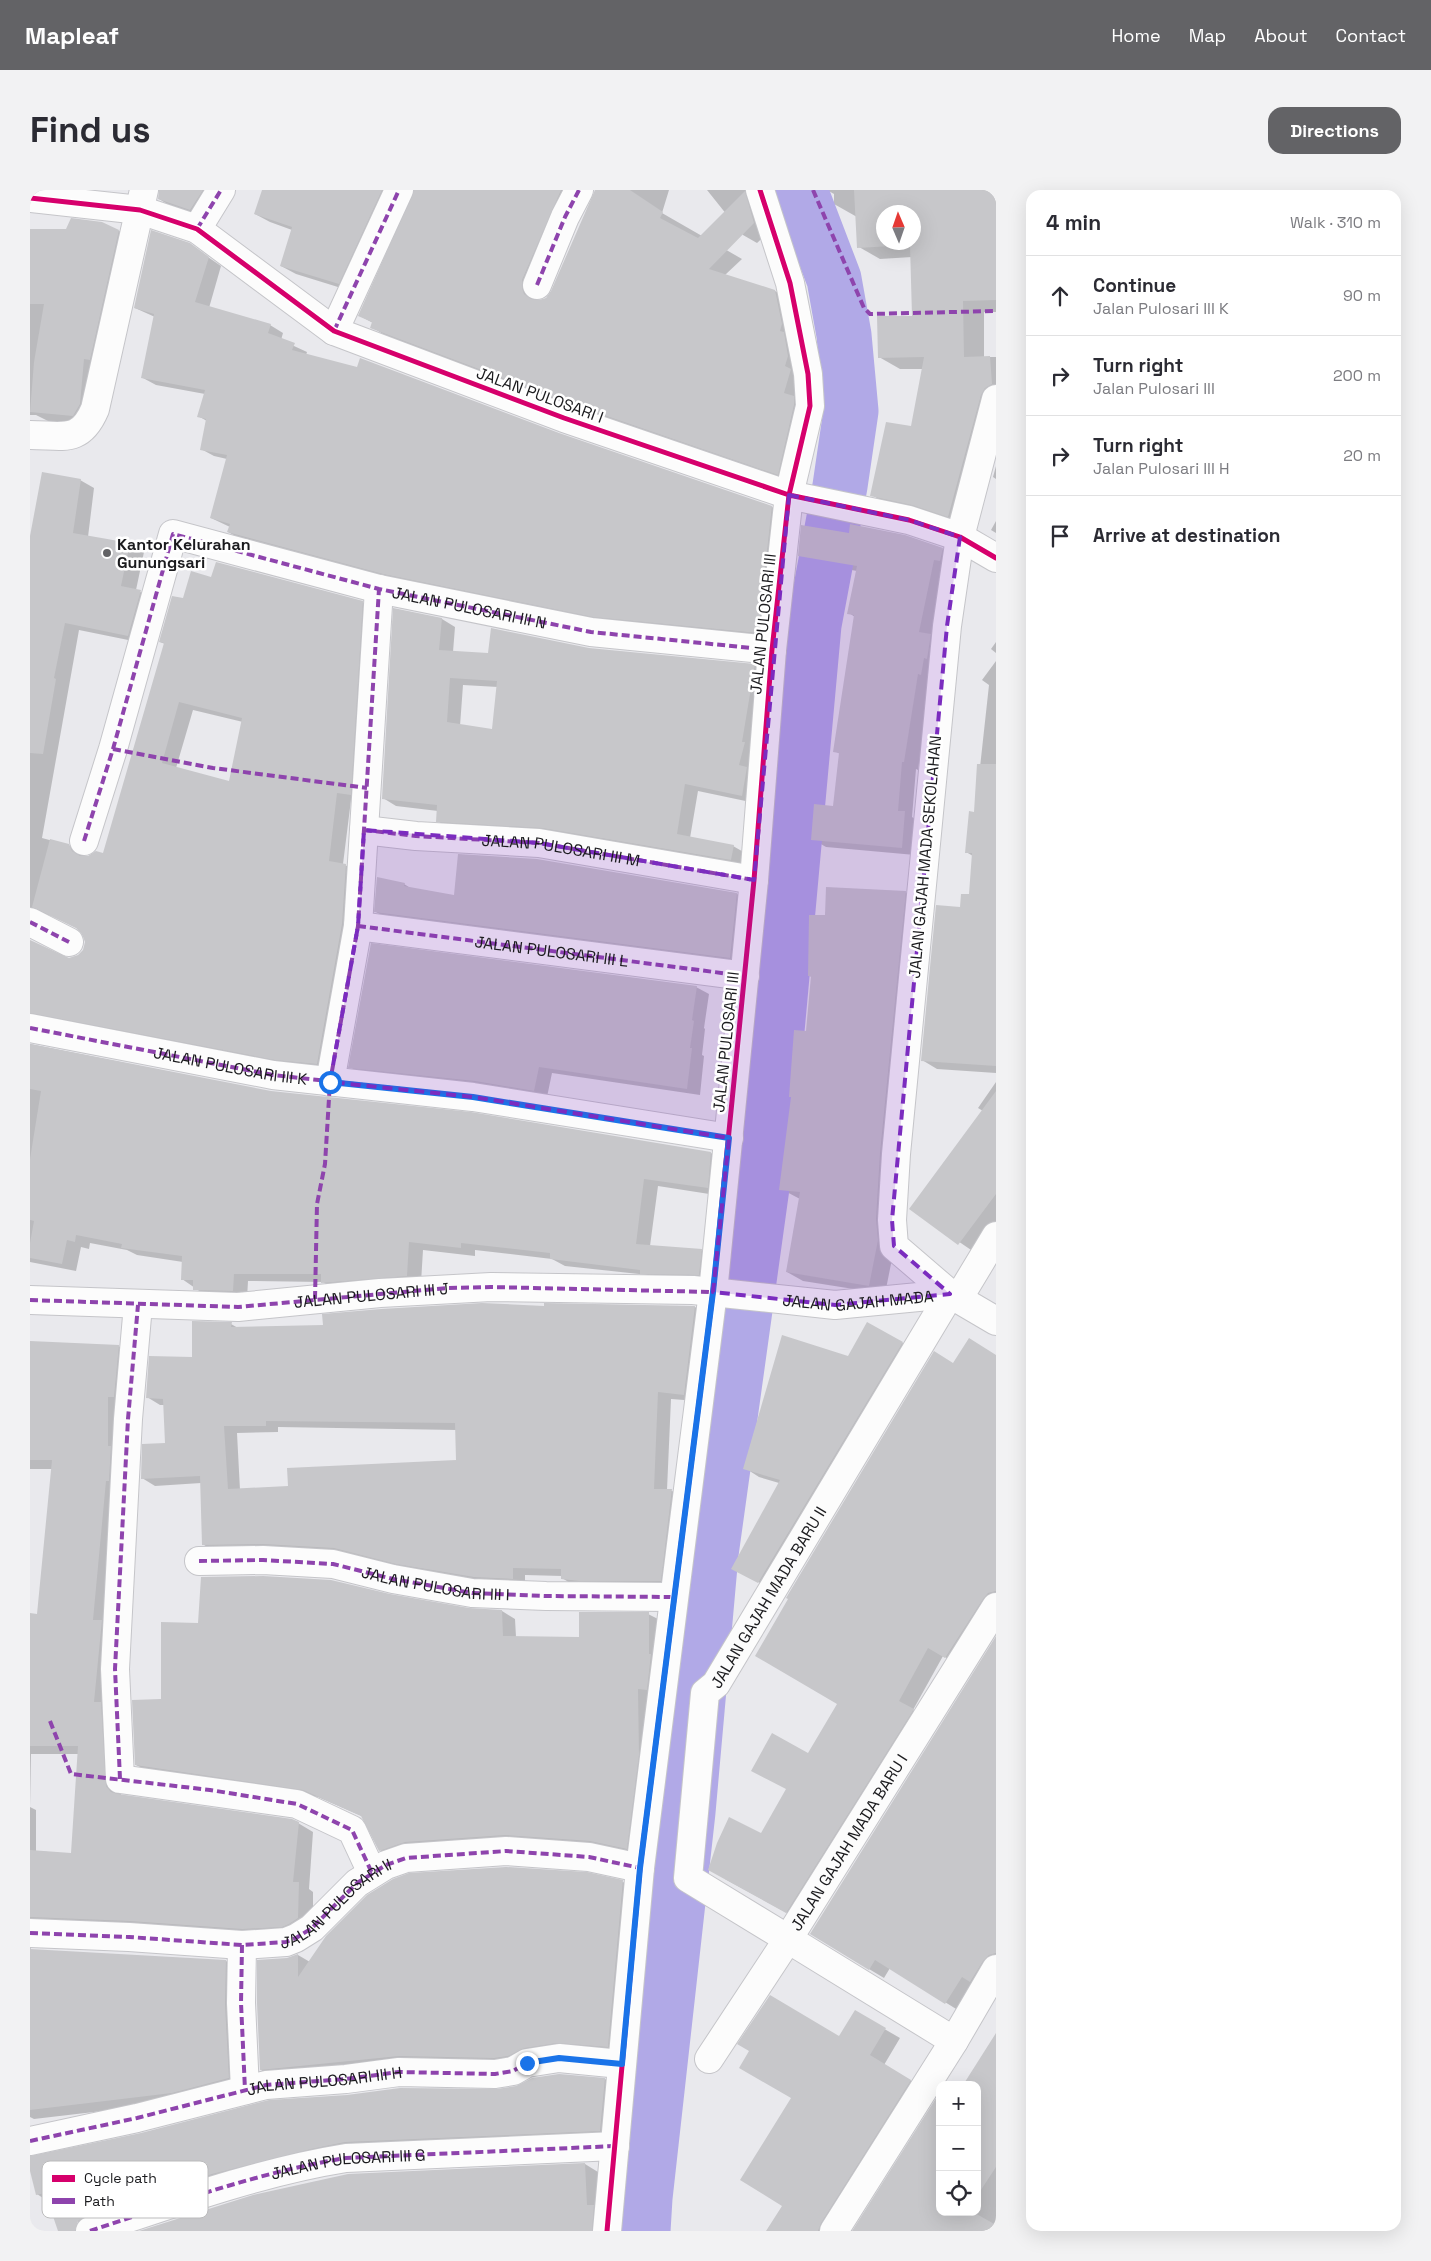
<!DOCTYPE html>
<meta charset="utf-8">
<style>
body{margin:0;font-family:"Space Grotesk",sans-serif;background:#f2f2f3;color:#2b2b33}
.controls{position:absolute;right:15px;bottom:15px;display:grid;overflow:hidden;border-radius:10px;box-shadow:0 5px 20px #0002}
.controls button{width:45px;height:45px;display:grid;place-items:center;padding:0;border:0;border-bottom:1px solid #e1e1e2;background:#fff;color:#2b2b33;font:25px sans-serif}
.compass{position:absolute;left:846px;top:15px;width:45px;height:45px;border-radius:50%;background:#fff;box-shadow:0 5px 20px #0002;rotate:358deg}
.stop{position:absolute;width:15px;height:15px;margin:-11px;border:4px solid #1a73e8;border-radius:50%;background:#fff}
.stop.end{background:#1a73e8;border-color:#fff;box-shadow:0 1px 5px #0008}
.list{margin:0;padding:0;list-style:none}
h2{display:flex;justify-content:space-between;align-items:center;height:65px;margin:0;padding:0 20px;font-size:21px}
h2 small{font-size:16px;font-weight:400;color:#7c7c81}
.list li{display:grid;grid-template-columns:32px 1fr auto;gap:15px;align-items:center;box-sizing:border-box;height:80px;padding:0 20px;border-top:1px solid #e1e1e2}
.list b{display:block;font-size:19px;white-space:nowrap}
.list p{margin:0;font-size:16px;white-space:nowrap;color:#7c7c81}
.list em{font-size:16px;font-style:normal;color:#7c7c81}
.icon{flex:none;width:28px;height:28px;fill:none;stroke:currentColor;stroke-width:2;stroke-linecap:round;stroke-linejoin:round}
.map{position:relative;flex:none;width:966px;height:2041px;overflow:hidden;border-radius:15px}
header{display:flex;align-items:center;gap:30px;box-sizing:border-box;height:70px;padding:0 25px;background:#636366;color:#fff}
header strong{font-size:24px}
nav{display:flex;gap:28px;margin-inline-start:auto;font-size:18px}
.intro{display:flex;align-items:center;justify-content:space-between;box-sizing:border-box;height:120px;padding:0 30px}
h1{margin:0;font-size:35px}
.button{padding:12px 22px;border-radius:15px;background:#636366;color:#fff;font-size:18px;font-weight:700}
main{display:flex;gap:30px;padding:0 30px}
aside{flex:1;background:#fff;border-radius:15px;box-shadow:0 5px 20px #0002}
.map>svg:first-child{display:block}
.shadow{fill:#0003;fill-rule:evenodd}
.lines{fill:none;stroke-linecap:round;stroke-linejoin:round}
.river{stroke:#b1a9e7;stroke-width:55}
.building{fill:#c7c7ca;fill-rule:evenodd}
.minor-casing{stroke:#c5c5c9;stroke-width:30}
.tertiary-casing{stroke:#c5c5c9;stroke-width:30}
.minor{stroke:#fcfcfc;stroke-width:28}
.tertiary{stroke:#fcfcfc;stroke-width:28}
.quiet{stroke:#8e44ad;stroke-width:4;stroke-dasharray:8 4;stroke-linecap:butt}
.cycleway-casing{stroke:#fff;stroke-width:8}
.cycleway{stroke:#d6006c;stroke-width:5}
.route{stroke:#1a73e8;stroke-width:6}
.marked{fill:#7b2cbf;fill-opacity:0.2;stroke:#7b2cbf;stroke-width:4;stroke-dasharray:10 6;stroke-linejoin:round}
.poi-dot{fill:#636366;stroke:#fff;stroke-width:2}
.labels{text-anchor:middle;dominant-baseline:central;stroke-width:5;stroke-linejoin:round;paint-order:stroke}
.street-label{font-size:16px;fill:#1b1b1e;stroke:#fff}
.poi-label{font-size:16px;font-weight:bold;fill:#1b1b1e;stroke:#fff;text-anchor:start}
.key{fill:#fff;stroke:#bbbbbc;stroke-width:1}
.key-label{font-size:14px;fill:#1b1b1e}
</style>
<header>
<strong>Mapleaf</strong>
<nav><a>Home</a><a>Map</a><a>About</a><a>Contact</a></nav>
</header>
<div class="intro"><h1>Find us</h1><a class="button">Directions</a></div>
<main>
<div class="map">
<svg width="966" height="2041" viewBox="0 0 966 2041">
<rect width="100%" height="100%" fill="#e9e9ed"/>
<path class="shadow" d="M129,0h65l-18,28 -32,-10 -15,-9z
M233,0h138l-47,102 -58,-18 -15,-8 11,-36 -22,-8 -15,-8z
M385,0h168l-47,107 2,4 10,-3 5,-6 43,-102h73l-7,23 80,46 -17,16 50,16 15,9 13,65 -10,117 -207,-71 -200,-75 -14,-9 1,-4 -13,-7z
M677,0h43l19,42 -12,11 -14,-8z
M797,0h169v122h-12v45h12v71l-27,100 -77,-21 -20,-12 40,-67 11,-59h-23l-21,-12 34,-40 -1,-60 -32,2 -21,-12 -2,-30 -23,-13v-10zM854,22h30v30h-30z
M0,41h89l17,10 -46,184 -42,-4 -12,-6h-6z
M159,54l32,22 -12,42 61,17 13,8 -2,7 26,12 -1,3 253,79 213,73 13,7 -14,126 -163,-17 -211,-42 -156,-42 -13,-7 2,-5 -19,-9 16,-59 -13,-3 -13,-7 6,-28 -9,-5 7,-22 -49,-9 -13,-7 12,-61 -20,-9z
M966,276v13l-3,-2z
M50,290l14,8 -6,49 42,7 14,8 -8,38 19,9 -12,44 -64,-13 -37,208 26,7 15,8 2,4 19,-3 61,-210 -5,-2 24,-42 28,-22 150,24 14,8 -12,192 -13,-2 -8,64 17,9 -29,198 -301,-41v-89l39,18 9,-3 6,-6 2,-9 -7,-12 -26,-13 -8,-2 -7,2 -8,-4v-371zM163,520l50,12 -13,61 -54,-15z
M966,331v12l-5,-3z
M912,359l14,8 -24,124 -14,89 -2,-1 -4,48 6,4 -3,34 -89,-8 -14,-8 22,-32 6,-53 -5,-3 20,-134 -6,-4 8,-42 -44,-8 -14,-8z
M365,419l47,10 13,8 -2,25 36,2 100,-5 166,16 13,8 -13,130 -57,-12 -8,47 43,8 14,8 -3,13 -293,-38 -14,-8 1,-10 -42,-5 -13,-8zM433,495l35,2 -5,44 -33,-5z
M966,452v11l-5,-4z
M966,471v412l-59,-4 -15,-9 39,-152 10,-12 2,-40 -7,-4 9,-39 14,-128 -7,-5z
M374,694l8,5 43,8 282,-3 12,7 -7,63 -354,-45 -12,-7z
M875,702l16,10 -27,347 -9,45 -82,-13 -16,-9 13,-73 -19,-10 26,-156 5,-56 -3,-1 17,-59z
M666,797l13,7 -5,34 1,1 -3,26 2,1 -4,39 -148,-22 -5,24 -185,-23 -12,-7z
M0,854l240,48 441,61 14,9 -3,34 -64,-10 -8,60 51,4 14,8 -2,24 -148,-16 -13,-7 -77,-9v6l-52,-6 -2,33 -84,7 -14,-8 -75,-1 -1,18 -39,-2 -26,-18 1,-17 -46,-7 -10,-5 -37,-7 -1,6 -8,-2 -5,24 -46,-9z
M966,892v141l-22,29 -63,-43 72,-98 -5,-3z
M516,1115l149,2 13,8 -11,86 -26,-2 -4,91 5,1 13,7 -12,90 -98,-2 -13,-8v-2l-37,-1v11l-309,-34 -12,-7 -3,-62 -46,3 -13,-8 24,-34 -2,-39h-4l-13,-8 84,-73 7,4 86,-1 221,-20zM248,1237l178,3 1,31 -168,27 -49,2 -3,-57 41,-1z
M837,1134l50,27 -144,239 -26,-14 32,-93 -20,-6 -14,-9 104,-111z
M0,1153l88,3 16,9 -18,357 5,84 177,27 15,9 -4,57 4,3v35l-15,8 -268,5v-325h8l15,-146h-23zM1,1564h48l-7,100 -36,-3v-41l-6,-3z
M966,1166v255l-35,55 -18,-10 -30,54 15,9 -126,202 -77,-42 37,-45 76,-130 116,-340z
M360,1406l79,14 33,1 13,8 1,18 64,1 68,-24 14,7 -22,235 -246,2 -14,-8 -16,-33 -46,-20 -168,-25 -14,-7 26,-65 38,-76z
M966,1449v336l-35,37 -71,-44 -6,10 -15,-9z
M593,1692l12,7 -15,164 -347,24 -12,-7 27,-111 10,-4 12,7z
M0,1755l1,5 195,11 15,9 3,117 -56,14 -154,18 -4,-2z
M825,1822l45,26 -16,27 41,24 -89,142h-69l16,-25 57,-168z
M966,1846v195h-142l86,-136v117h37v-127z
M575,1889l13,8 -5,51 -256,11 -268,80 -52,-35 -7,-28v-9l486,-69z
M555,1974l13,8 1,38 5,21h-460z"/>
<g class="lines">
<path class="river" d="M613,2041l2,-33 43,-386 23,-258 53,-381 50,-548 26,-139 11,-75 -7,-76 -10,-56 -34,-89"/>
</g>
<path class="building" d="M129,0h44l-13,20 -32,-11z
M232,0h120l-43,94 -59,-18 12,-39 -38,-13z
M384,0h147l-39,90v8l2,6 7,5 8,1 7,-2 5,-7 44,-101h35l33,22 -3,6 38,20 47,-47 9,32 -45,46 66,21 7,34 -2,7 4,1 4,24 -3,10 6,3 -7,24 10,3v9l-16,70 -209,-72 -199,-75 2,-6 -14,-6z
M824,0h142v110l-33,1 1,56 26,-1 2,28 -7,4 -4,7 -33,122 -36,-12 -42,-9 16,-74 25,4 13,-69 -46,1 -1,-42h35l-2,-71 -53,3zM854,22h30v30h-30z
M41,28l31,4 17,8 -29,130 -6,-1 -4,45 -7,12 -43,-4 4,-50 10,-58h-14v-75h36z
M121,40l39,13 19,14 -14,45 76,22 -3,9 27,10 -3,7 65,17 3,-9 199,75 213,73 -14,127 -165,-16 -210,-43 -156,-42 3,-8 -20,-6 17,-63 -27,-5 6,-31 -9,-2 8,-27 -64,-12 13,-64 -20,-6z
M12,282l39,7 -8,54 57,10 -9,43 20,4 -13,46 -63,-13 -11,55 2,1 -13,75 -13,-1v-217z
M820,334l55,11 38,13 -3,13 -6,-1 -15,72 12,2 -4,25 -3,-1 -3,17 -3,-1 -14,88h-2l-4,49h7l-3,37 -91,-8 3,-36 19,2 6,-53 -6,-1 21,-137 -7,-1 10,-48 -59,-10 3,-31 48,8z
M186,372l147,39 -12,194 -14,-2 -8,68 17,3 -4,60 -25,140 -42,-4 -245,-47v-73l39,18 9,-3 5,-5 2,-8 -3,-8 -6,-6 -44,-21 18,-68 19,5 3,7 8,5h8l8,-5 7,2 61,-210 -5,-1 13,-46 11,2 8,-27 20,6zM149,512l63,16 -13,63 -67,-18z
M363,418l49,10 -3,32 49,3 3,-25 98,20 166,16 -13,78h3l-6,23 8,2 -5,29 -57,-12 -8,50 57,11 -3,15 -189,-32 -106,-6 1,-17 -55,-6zM420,488l47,3 -5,48 -45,-7z
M947,574h19v302l-75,-5 15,-156 24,2 1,-13h8l3,-41h-7l4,-42 5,1z
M428,664l79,5 200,34 -7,65 -356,-46 3,-35 28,6 -1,3 50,9z
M796,697l80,4 -26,262 -4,66 2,21 -9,46 -83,-14 14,-80 -21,-2 12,-93h-2l5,-67 12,1 5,-55h-3l1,-61h16z
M341,753l326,43 -5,34 2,1 -4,27h2l-5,41 -148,-22 -5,24 -59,-10 -127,-13z
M0,854l241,47 200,21 240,40 -3,36 -64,-9 -8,65 66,5 -3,26 -59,-1v-4l-90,-11v-6l-89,-10v5l-52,-6 -2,34 -86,7v-9h-87l-1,17 -40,-1v-10h-12l1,-24 -61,-8 1,-4 -46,-9 -1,7 -8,-2 -5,24 -32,-6v-15l4,-22 -4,-1v-61l11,-68 -11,-2z
M966,901v103l-38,51 -49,-36z
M452,1113l62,3v-3l151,3 -11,89 -26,-3 -4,97h18l-11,92h-82l-18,-2v-10l-48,-1v11l-39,-2 -78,-13 -62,-16 -71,-4 -61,1 -2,-69 -59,3 1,-35 23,-1 -2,-44 -17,-1 3,-42 43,1v-36l40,1 -1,5 92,-2 -1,-11 59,-5zM236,1231l189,2 1,37 -169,8 1,18 -60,3 -4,-63h42z
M837,1132l36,20 -145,241 -27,-14 49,-89 -37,-11 39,-134 66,21z
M939,1148l27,17v236l-8,2 -5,6 -38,59 -17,-10 -29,53 15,8 -128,204 -78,-43 9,-27 12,-26 32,16 25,-44 -35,-18 21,-38 36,20 29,-49 -82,-48 33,-57 -2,-1 148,-247 19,12z
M0,1151l89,4 -5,52h-6v49h3l-2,35h-3l-13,139h9l-8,82h7l5,84 5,6 7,2 174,25 7,3 -6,60h6l-1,36 -9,6 -7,3 -40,2 -112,-8 -100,-4v-67l41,3 7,-107h-48v-133l7,1 15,-154h-22z
M233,1386l68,4 59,14 79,14 33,2 1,26 76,1v-25h70v42h2l-4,36 -9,-1 1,66 -12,94 -37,-8 -85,-6 -100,7 -26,9 -18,-35 -58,-26 -168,-25 -3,-65 29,-1v-77l37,1 3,-46z
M966,1446v317l-7,2 -6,6 -13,21 -8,-5 -17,27 -70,-44 -6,10 -59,-36z
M476,1677l81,5 36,8 -15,167 -51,-4 -32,5 -17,8 -14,2 -95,-2 -139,14 -3,-67v-43l30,-2 11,-4v23l28,-41 41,-41 26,-16 16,-6z
M0,1759l196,11 -1,44 4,74 -57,15 -142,17z
M740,1805l69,41 16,-26 31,18 -16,27 41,25 -90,143 -3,8h-52l16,-25 -42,-26 51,-82 -52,-30 10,-17 -12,-7z
M966,1843v134l-19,29v-111h-14z
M529,1884l46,4 -5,53 -255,11 -34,7 -99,25 -127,42 -7,5 -3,10h-17l-13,-38 -9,2 -6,-24v-15l111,-23 128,-33 78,-5 53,-7 97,1 19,-3 16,-8z
M908,1905l2,1v116h33l23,13v6h-144z
M555,1973l2,42h7l-2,26h-453l114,-36 95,-21z"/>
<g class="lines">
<defs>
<g id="minor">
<path d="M0,8l110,12 57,19 137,102 230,87 225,77 120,25 51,17 36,21"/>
<path d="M167,39l24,-39"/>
<path d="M507,95l28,-68 14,-27"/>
<path d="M304,141l65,-141"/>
<path d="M0,245c33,0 50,9 65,-26l49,-219"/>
<path d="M334,640l52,6 123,7 215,37"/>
<path d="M54,651l29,-92 60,-215 206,55 212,43 181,18"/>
<path d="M0,732l39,20"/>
<path id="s1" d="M328,736l387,50"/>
<path id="s2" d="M0,838l243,47 200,22 256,41"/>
<path d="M300,892l28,-156 21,-337"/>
<path d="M928,1109l38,-63"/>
<path id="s3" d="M0,1110l208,7 142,-14 111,-6 202,3 142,15 115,-11"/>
<path d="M108,1115l-10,114 -13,250 5,110 177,25 55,26 20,43"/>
<path d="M169,1371l64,-1 70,4 60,15 79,14 74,3 127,1"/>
<path d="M0,1743l99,4 113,8 44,-3 10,-4 16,-10 45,-45 29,-18 20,-7 100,-7 83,6 51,11"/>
<path d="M212,1755l-1,58 4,87"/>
<path id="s4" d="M924,1851l-166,-102 208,-332"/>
<path id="s5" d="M679,1869l79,-120 -100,-61 17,-185 11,-9 234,-390"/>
<path d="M0,1951l107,-23 129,-33 80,-6 53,-7 96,2 18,-3 14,-8 32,-5 62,6"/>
<path d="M60,2041c84,-28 169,-59 256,-73l269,-12"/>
<path d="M577,2041l33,-363 73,-576 41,-412 18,-230 17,-155 21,-89 -2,-32 -18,-91 -30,-93"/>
<path d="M804,2041l120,-190 42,-72"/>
</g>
<path id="tertiary" d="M966,209l-36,138 -13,89 -51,528 -4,66 2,26 56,48 46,27"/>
</defs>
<use href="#minor" class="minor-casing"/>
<use href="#tertiary" class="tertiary-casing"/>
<use href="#minor" class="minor"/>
<use href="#tertiary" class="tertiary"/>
<g class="quiet">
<path d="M783,0l51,118 6,6 126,-3"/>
<path d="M167,39l24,-39"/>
<path d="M507,95l28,-68 14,-27"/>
<path d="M304,141l65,-141"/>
<path d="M83,559l100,19 154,20"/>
<path id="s6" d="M334,640l52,6 123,7 215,37"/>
<path id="s7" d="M54,651l29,-92 60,-215 206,55 212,43 181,18"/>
<path d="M0,732l39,20"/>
<path d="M328,736l387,50"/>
<path d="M0,838l243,47 200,22 256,41"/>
<path d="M285,1109l2,-95 8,-40 5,-82 28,-156 21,-337"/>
<path id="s8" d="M0,1110l208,7 209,-19 44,-1 222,5"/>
<path id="s9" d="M169,1371l64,-1 70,4 60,15 79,14 74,3 127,1"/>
<path d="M20,1531l21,53 139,16 87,14 55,26 20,43"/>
<path d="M90,1589l-5,-110 13,-250 10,-114"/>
<path id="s10" d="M0,1743l99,4 113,8 44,-3 10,-4 16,-10 45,-45 29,-18 20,-7 100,-7 83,6 51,11"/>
<path d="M212,1755l-1,58 4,87"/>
<path id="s11" d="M0,1951l107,-23 129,-33 80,-6 53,-7 96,2 18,-3 14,-8 32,-5 62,6"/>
<path id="s12" d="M60,2041c84,-28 169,-59 256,-73l269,-12"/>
</g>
<defs>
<path id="cycleway" d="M0,8l110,12 57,19 137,102 230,87 225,77 120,25 51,17 36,21
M577,2041l33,-363 73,-576 41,-412 18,-230 17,-155 21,-89 -2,-32 -18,-91 -30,-93"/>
</defs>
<use href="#cycleway" class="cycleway-casing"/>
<use href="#cycleway" class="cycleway"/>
</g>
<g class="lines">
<path class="route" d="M300,892l143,15 256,41 -16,154 -73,576 -18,196 -63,-6 -32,5"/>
</g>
<path class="marked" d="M759,305l120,25 51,17 -13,89 -55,594 2,26 56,48 -115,11 -122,-13 16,-154 -256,-41 -143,-15 28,-156 6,-96 175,13 215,37z"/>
<circle class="poi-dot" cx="77" cy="363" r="5"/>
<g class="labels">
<g class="street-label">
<text transform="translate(510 205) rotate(20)">JALAN PULOSARI I</text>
<text stroke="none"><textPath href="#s7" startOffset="625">JALAN PULOSARI III N</textPath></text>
<text transform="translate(733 434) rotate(-84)">JALAN PULOSARI III</text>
<text stroke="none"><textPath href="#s6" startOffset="198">JALAN PULOSARI III M</textPath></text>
<text transform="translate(895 667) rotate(-85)">JALAN GAJAH MADA SEKOLAHAN</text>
<text stroke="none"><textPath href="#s1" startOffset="195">JALAN PULOSARI III L</textPath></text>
<text transform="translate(696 852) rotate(-84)">JALAN PULOSARI III</text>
<text stroke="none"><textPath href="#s2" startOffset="204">JALAN PULOSARI III K</textPath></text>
<text stroke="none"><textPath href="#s8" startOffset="342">JALAN PULOSARI III J</textPath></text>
<text stroke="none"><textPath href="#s3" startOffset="830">JALAN GAJAH MADA</textPath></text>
<text stroke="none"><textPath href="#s9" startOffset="239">JALAN PULOSARI III I</textPath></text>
<text stroke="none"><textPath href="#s5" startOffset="562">JALAN GAJAH MADA BARU II</textPath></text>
<text stroke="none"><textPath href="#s4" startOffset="309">JALAN GAJAH MADA BARU I</textPath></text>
<text stroke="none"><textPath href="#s10" startOffset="320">JALAN PULOSARI II</textPath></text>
<text stroke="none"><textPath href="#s11" startOffset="301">JALAN PULOSARI III H</textPath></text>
<text stroke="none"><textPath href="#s12" startOffset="268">JALAN PULOSARI III G</textPath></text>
</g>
<g class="poi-label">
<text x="87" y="354">Kantor Kelurahan<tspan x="87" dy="18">Gunungsari</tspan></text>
</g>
</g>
<rect x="12" y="1971" width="166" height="57" rx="8" class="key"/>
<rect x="22" y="1985" width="23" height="7" fill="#d6006c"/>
<rect x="22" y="2008" width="23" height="6" fill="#8e44ad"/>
<g class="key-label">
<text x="54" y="1993">Cycle path</text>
<text x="54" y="2016">Path</text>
</g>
</svg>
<div class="controls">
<button>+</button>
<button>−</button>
<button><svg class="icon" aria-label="locate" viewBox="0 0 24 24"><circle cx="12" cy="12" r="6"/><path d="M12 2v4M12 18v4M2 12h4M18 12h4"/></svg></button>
</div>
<svg class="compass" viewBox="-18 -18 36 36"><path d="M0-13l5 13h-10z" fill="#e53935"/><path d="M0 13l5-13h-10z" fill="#7c7c81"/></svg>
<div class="stop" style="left:300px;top:892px"></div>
<div class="stop end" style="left:497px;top:1873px"></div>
</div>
<aside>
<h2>4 min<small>Walk · 310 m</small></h2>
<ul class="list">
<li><svg class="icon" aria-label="ahead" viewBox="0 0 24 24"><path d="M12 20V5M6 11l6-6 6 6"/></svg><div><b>Continue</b><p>Jalan Pulosari III K</p></div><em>90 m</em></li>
<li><svg class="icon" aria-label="right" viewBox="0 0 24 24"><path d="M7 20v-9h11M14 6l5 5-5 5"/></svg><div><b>Turn right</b><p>Jalan Pulosari III</p></div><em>200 m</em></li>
<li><svg class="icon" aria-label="right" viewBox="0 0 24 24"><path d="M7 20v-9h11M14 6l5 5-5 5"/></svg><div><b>Turn right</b><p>Jalan Pulosari III H</p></div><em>20 m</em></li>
<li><svg class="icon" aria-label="arrive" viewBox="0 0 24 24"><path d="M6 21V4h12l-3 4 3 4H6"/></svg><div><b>Arrive at destination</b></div></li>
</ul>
</aside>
</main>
